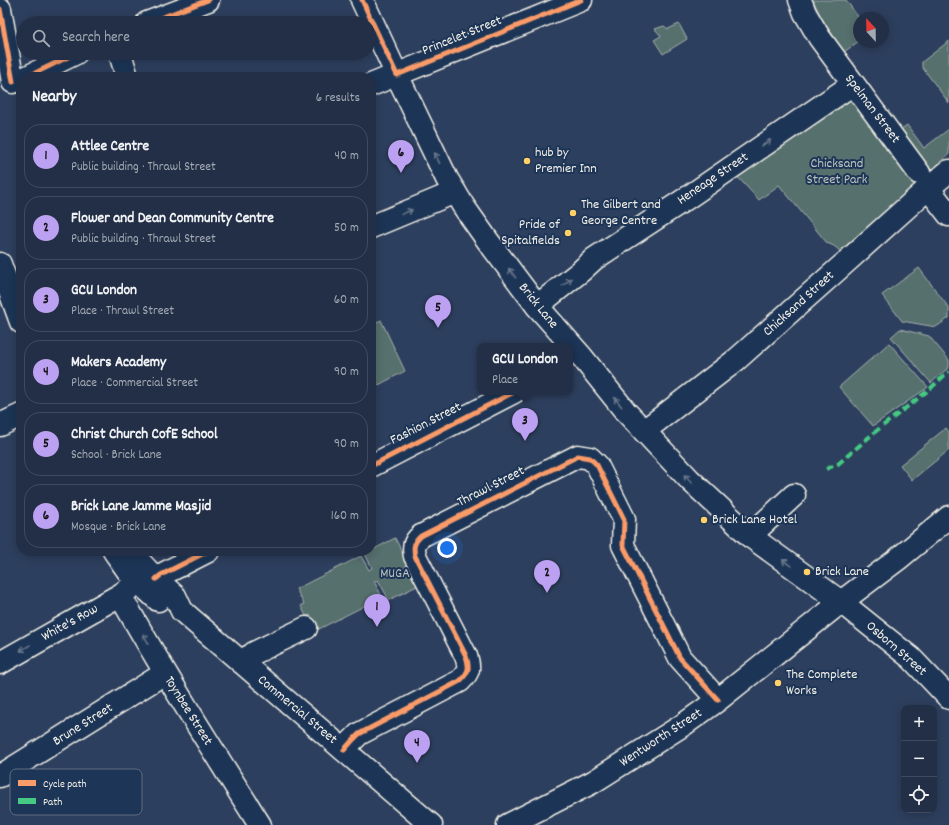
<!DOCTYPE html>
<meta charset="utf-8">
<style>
body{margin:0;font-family:Dekko,sans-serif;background:#2e3b51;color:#f1f3f6}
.controls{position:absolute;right:12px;bottom:12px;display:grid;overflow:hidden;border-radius:8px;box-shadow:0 2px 10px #0003}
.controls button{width:36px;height:36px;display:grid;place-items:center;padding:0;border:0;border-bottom:1px solid #3f4a5f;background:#222f46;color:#f1f3f6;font:20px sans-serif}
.compass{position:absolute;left:853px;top:12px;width:36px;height:36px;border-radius:50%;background:#222f46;box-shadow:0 2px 10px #0003;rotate:338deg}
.you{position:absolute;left:447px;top:548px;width:14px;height:14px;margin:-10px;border:3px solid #fff;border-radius:50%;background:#1a73e8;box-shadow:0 0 0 6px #1a73e833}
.badge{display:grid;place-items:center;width:26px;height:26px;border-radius:50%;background:#bca0f2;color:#111;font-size:13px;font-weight:700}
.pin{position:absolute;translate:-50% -33px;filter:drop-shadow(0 1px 2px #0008)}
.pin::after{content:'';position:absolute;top:21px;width:14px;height:12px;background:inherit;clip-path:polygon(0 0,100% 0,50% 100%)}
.popup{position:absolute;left:477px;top:343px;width:96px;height:52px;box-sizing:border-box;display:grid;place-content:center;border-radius:8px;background:#222f46;filter:drop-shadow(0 1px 3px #0005);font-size:13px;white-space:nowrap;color:#a2a9b3}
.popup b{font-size:15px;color:#f1f3f6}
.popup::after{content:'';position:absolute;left:50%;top:100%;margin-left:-8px;border:8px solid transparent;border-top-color:#222f46}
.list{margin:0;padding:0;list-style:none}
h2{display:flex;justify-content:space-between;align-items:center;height:52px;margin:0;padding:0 16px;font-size:17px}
h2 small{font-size:13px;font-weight:400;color:#a2a9b3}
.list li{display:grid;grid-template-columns:26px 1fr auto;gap:12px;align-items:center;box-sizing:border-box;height:64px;margin:0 8px 8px;padding:0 8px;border:1px solid #3f4a5f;border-radius:16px}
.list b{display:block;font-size:15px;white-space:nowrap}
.list p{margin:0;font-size:13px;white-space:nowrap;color:#a2a9b3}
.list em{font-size:13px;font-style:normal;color:#a2a9b3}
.icon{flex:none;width:22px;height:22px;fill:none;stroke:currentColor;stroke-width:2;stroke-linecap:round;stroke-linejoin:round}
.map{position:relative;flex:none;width:949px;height:825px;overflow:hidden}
.search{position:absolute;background:#222f46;box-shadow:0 2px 10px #0003;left:16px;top:16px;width:360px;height:44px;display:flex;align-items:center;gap:10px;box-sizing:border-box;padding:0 14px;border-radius:22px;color:#a2a9b3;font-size:15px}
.panel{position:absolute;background:#222f46;box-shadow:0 2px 10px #0003;left:16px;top:72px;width:360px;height:484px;border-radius:16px}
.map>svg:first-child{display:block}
.green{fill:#56706e;stroke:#a5b0ab}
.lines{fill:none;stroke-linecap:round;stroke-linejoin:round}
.minor-casing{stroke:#f4f1e8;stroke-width:25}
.major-casing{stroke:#f4f1e8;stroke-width:25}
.highway-casing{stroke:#f4f1e8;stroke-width:25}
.minor{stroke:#1d3557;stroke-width:22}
.major{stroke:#1d3557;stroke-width:22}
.highway{stroke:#1d3557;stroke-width:22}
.quiet{stroke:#46c982;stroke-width:4;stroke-dasharray:8 4;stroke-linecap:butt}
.cycleway-casing{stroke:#1d3557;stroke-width:8}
.cycleway{stroke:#fa9b69;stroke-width:5}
.oneway{stroke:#68778a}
.poi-dot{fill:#ffd166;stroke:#1d3557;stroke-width:1.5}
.labels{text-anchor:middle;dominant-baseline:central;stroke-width:4;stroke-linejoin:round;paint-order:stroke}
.street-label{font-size:14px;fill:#f4f1e8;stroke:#1d3557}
.poi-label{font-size:14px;fill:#f4f1e8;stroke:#1d3557;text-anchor:start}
.park-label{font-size:14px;fill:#bdc4bd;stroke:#1d3557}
.key{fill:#1d3557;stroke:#5e6d82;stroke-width:1}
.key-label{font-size:11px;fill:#f4f1e8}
</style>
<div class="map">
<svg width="949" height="825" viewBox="0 0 949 825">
<rect width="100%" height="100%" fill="#2d3f5e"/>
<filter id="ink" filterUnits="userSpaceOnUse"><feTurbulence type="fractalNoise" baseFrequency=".025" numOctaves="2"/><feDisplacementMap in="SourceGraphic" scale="8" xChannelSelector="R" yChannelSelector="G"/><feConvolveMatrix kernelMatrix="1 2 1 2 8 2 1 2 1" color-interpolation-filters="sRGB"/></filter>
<g filter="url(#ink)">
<path class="green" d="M813,0h33l13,18v23l-15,11 -23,-35z
M679,24l8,15 -24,15 -9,-14 7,-4 -6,-7 9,-3 4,3z
M949,41v62l-27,-36v-5z
M847,93l41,59 2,-1 27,35 -30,27 -2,-2 -45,40 -6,-5 -7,-3 -48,-58 -20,15 -26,-28z
M907,125l17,23 25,-19v25l-18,16 -31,-40z
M919,268l30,40v10l-13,9 -34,-6 -20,-26z
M381,320l24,51 -34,18v-64z
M900,329l29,7 20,24v7l-18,16 -40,-46z
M889,343l39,44 -55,39 -34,-39z
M946,428l3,4v18l-37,30 -12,-15z
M395,538l24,47 -30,15 -11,-20 -4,1 8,16 -65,33 -7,-15 -4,1 -5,-10 3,-2 -8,-15 65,-33 8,14 3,-2 -7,-14z"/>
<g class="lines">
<defs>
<path id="minor" d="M800,0l5,13 14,24 100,136
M0,9l13,73
M147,23l61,-23
M120,53l7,24
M27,77l49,-24
M371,85l210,-85
M928,188l21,27
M371,227l84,-35
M537,306l44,-35 13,-12 93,-61 166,-114
M0,425l21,-10
M644,431l92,-71 109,-97 80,-72 24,-20
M371,466l143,-74
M750,536l44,-41
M156,579l5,-4 47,-24
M120,595c44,78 92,154 140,230
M240,661l12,-6 2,-2 52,-25
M0,663l120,-68 13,-9
M344,750l8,-9 7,-7 101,-53c9,-9 10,-13 6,-25l-51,-100c-2,-9 -1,-14 6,-20l157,-80 12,2 7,7 27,54 -1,26 46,91 11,22 38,42
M0,776l165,-103
M508,825l85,-43 90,-57 35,-25 123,-98 57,-43 51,-42"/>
<path id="major" d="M362,0l35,75 50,104 17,28 24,34 49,65 45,51 44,55 18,19 46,49 60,56 91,66 70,56 38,40"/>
<path id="highway" d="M0,264l21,58
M114,551l14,20 7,8 23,21
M133,551l6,10 17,18 19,17 7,15 249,214"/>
</defs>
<use href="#minor" class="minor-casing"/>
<use href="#major" class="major-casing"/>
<use href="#highway" class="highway-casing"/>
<use href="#minor" class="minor"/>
<use href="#major" class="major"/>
<use href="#highway" class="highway"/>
<path class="quiet" d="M826,469l12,-5 37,-32 55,-43 19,-18"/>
<defs>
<path id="cycleway" d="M362,0l35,75 184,-75
M0,9l13,73
M147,23l61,-23
M27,77l49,-24
M371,466l143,-74
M156,579l5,-4 47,-24
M344,750l8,-9 7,-7 101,-53c9,-9 10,-13 6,-25l-51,-100c-2,-9 -1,-14 6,-20l157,-80 12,2 7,7 27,54 -1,26 46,91 11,22 38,42"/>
</defs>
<use href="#cycleway" class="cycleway-casing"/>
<use href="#cycleway" class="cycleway"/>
</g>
<defs><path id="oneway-shaft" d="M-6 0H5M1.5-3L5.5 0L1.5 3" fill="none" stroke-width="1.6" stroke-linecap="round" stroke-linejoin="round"/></defs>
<g class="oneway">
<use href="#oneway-shaft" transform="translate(766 143) rotate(-34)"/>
<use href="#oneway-shaft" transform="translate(437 158) rotate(-116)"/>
<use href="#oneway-shaft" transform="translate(407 212) rotate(-23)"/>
<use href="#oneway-shaft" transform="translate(512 273) rotate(-127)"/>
<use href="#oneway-shaft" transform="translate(567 282) rotate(-38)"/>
<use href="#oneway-shaft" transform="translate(618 402) rotate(-128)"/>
<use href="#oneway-shaft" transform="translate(688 479) rotate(-133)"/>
<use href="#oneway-shaft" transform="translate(787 563) rotate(-144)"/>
<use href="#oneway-shaft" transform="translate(146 639) rotate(-120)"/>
<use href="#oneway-shaft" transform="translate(25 648) rotate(149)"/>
</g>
</g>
<g class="poi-dot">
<circle cx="527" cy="161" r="4"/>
<circle cx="573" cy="213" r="4"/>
<circle cx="568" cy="233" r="4"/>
<circle cx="704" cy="520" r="4"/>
<circle cx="807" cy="572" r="4"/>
<circle cx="778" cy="683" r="4"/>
</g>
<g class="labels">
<g class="street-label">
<text transform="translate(462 36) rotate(-22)">Princelet Street</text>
<text transform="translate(872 109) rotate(53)">Spelman Street</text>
<text transform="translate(713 179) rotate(-34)">Heneage Street</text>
<text transform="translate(799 304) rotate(-42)">Chicksand Street</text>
<text transform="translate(538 306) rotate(51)">Brick Lane</text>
<text transform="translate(426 424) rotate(-27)">Fashion Street</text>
<text transform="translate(491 487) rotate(-27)">Thrawl Street</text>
<text transform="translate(70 623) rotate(-29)">White's Row</text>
<text transform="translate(896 649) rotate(41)">Osborn Street</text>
<text transform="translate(297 710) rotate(40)">Commercial Street</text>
<text transform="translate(188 711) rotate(58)">Toynbee Street</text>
<text transform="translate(83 725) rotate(-32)">Brune Street</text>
<text transform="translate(661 738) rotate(-33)">Wentworth Street</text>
</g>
<g class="poi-label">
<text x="535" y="153">hub by<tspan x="535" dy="16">Premier Inn</tspan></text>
<text x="581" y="205">The Gilbert and<tspan x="581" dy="16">George Centre</tspan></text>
<text x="560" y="225" text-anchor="end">Pride of<tspan x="560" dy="16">Spitalfields</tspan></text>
<text x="712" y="520">Brick Lane Hotel</text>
<text x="815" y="572">Brick Lane</text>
<text x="786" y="675">The Complete<tspan x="786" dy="16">Works</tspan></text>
</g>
<g class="park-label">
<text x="837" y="164">Chicksand<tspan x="837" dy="16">Street Park</tspan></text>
<text x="395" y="574">MUGA</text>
</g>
</g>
<rect x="10" y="769" width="132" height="46" rx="6" class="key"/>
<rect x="18" y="780" width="18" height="6" fill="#fa9b69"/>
<rect x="18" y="798" width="18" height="6" fill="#46c982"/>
<g class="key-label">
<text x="43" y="787">Cycle path</text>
<text x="43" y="805">Path</text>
</g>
</svg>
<div class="controls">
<button>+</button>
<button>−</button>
<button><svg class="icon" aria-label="locate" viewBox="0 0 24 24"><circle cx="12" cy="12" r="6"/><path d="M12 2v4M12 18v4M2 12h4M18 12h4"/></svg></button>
</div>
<svg class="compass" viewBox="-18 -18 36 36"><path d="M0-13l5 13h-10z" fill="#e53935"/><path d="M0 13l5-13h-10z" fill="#a2a9b3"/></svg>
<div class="you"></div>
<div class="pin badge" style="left:377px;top:627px">1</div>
<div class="pin badge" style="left:547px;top:593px">2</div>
<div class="pin badge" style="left:525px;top:441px">3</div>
<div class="popup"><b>GCU London</b>Place</div>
<div class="pin badge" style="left:417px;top:763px">4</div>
<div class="pin badge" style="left:438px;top:328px">5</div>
<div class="pin badge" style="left:401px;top:173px">6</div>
<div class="search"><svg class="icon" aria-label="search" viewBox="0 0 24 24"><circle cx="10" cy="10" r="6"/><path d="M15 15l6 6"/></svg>Search here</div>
<section class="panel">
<h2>Nearby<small>6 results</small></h2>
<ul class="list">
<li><span class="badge">1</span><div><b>Attlee Centre</b><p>Public building · Thrawl Street</p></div><em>40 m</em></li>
<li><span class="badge">2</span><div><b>Flower and Dean Community Centre</b><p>Public building · Thrawl Street</p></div><em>50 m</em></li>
<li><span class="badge">3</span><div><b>GCU London</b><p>Place · Thrawl Street</p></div><em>60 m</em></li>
<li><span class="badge">4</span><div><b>Makers Academy</b><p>Place · Commercial Street</p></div><em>90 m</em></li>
<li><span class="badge">5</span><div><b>Christ Church CofE School</b><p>School · Brick Lane</p></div><em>90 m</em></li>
<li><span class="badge">6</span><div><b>Brick Lane Jamme Masjid</b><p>Mosque · Brick Lane</p></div><em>160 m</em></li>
</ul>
</section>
</div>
